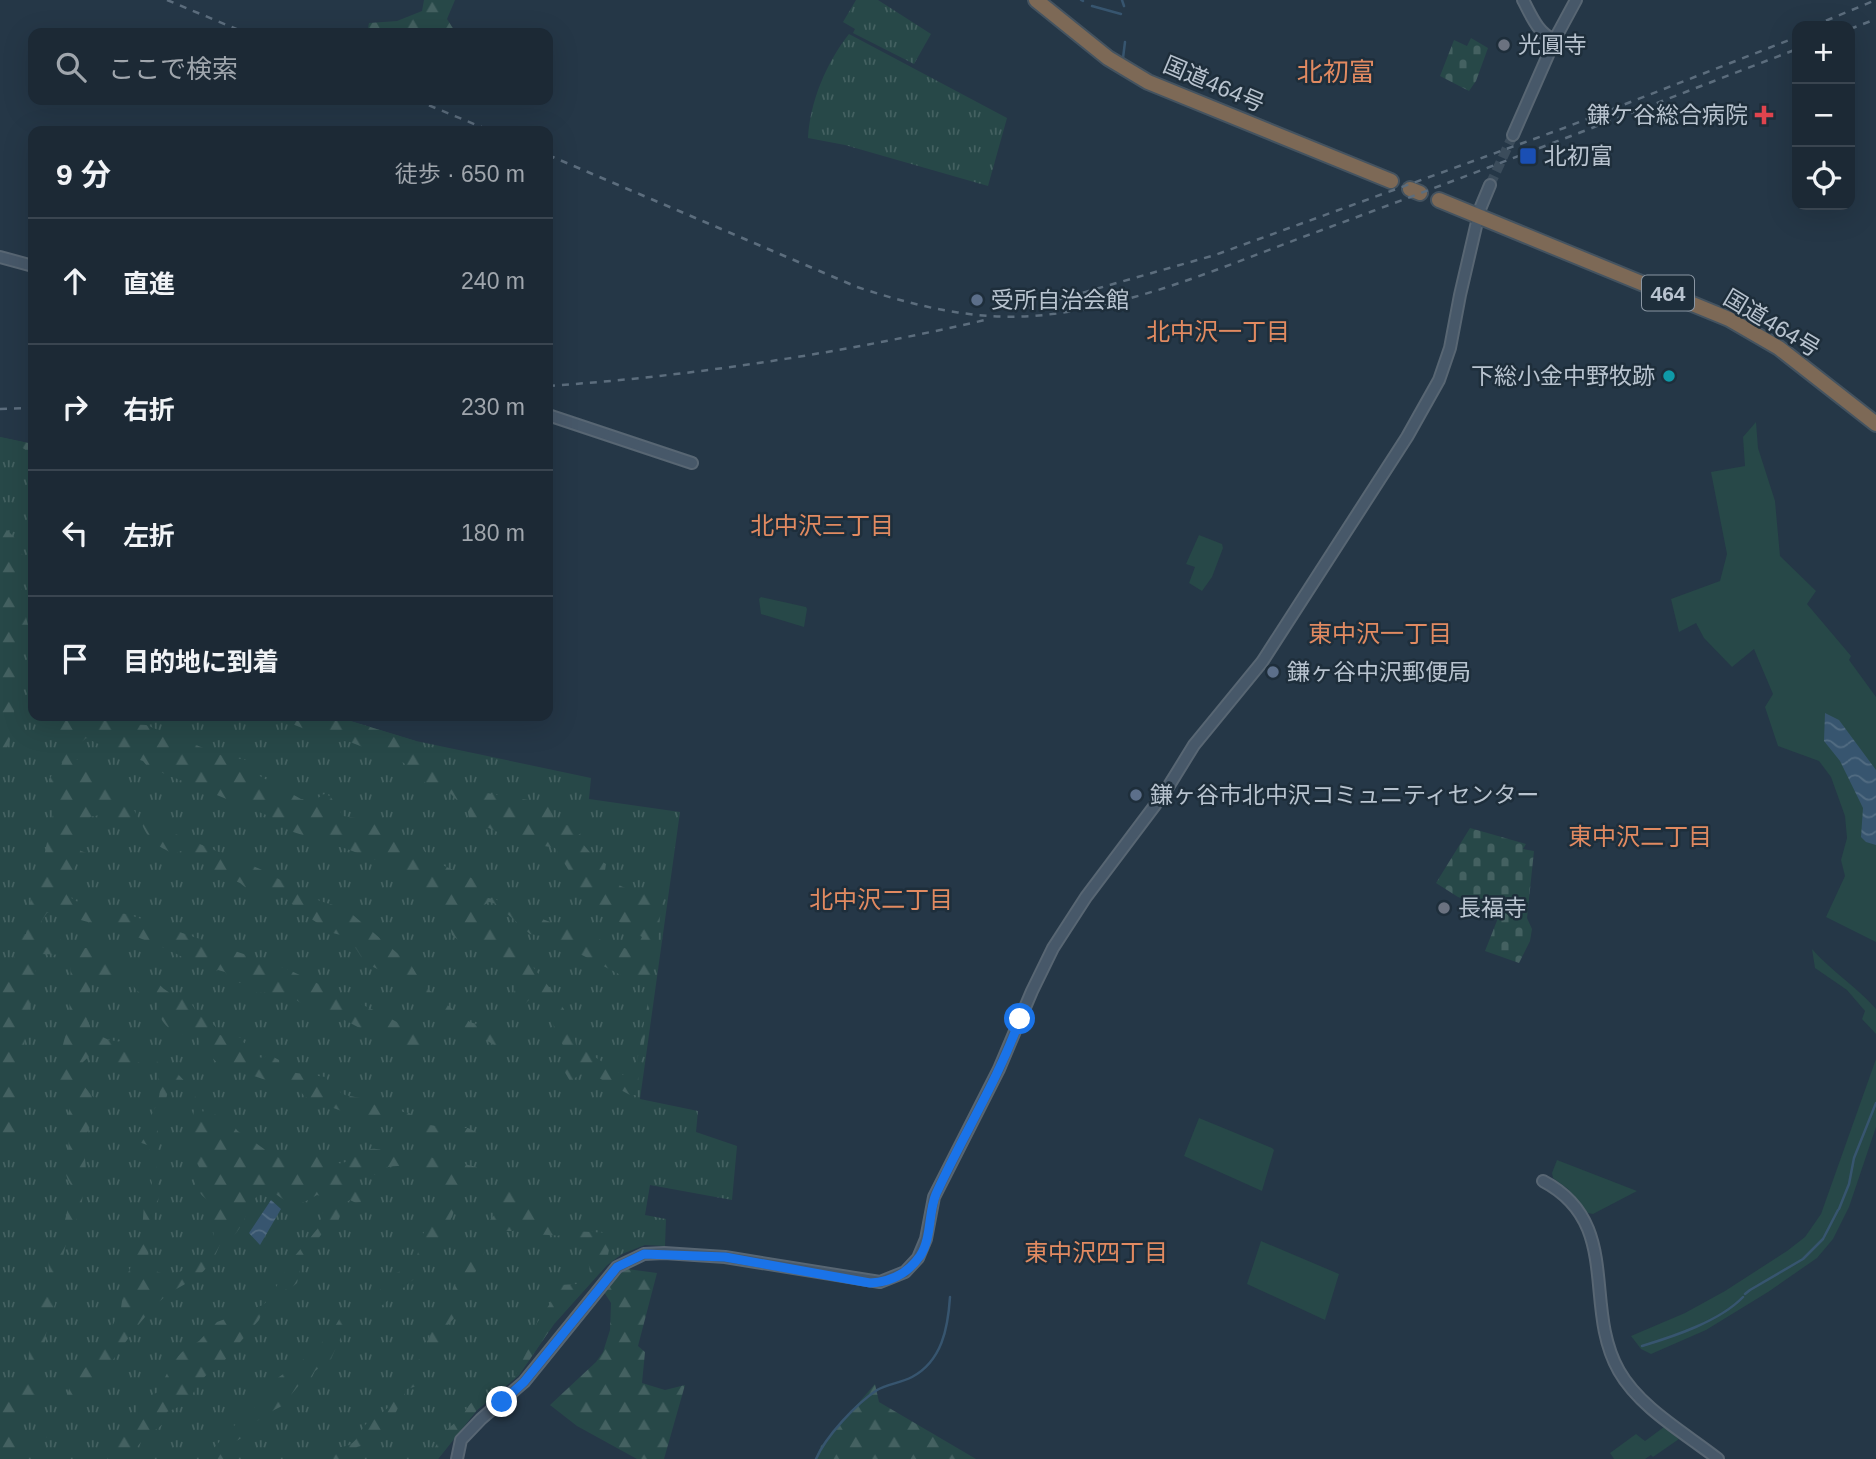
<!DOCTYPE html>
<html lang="ja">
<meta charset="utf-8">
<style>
body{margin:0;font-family:Helvetica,"Noto Sans JP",sans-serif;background:#293541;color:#f1f3f6}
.controls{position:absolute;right:21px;top:21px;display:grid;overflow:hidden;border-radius:14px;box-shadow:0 7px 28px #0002}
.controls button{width:63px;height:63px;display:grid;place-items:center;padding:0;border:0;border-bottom:2px solid #3a4550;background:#1c2935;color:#f1f3f6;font:35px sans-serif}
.stop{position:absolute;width:21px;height:21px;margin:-16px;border:5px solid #1a73e8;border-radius:50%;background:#fff}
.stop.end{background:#1a73e8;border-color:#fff;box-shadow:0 2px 7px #0008}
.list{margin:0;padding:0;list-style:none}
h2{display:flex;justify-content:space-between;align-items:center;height:91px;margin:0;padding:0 28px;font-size:30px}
h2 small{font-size:23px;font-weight:400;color:#a0a6ad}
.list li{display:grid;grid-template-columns:46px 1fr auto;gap:21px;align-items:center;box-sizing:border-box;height:126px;padding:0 28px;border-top:2px solid #3a4550}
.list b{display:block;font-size:26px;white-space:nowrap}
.list em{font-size:23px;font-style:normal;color:#a0a6ad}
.icon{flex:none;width:38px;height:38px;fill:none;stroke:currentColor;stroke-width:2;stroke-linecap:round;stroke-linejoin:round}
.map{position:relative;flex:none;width:1876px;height:1459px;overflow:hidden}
.search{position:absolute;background:#1c2935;box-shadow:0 7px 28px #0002;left:28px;top:28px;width:525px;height:77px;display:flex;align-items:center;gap:18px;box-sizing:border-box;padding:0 24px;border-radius:14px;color:#a0a6ad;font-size:26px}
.panel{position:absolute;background:#1c2935;box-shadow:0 7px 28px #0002;left:28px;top:126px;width:525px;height:595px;border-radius:14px}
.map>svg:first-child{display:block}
.grass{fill:url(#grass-tufts)}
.forest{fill:url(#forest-firs);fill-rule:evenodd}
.cemetery{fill:url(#cemetery-stones)}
.park{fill:#274848}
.water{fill:url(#water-waves)}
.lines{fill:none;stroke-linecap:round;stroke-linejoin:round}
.stream{stroke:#37556f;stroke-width:2.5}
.secondary-tunnel{stroke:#3b4c5b;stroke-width:10;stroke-dasharray:10 5;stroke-linecap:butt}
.secondary-casing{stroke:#586673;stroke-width:14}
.highway-casing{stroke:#445360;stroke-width:18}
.secondary{stroke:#475869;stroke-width:10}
.highway{stroke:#7d6956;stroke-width:14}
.rail{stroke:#5c6d7d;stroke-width:2.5;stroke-dasharray:7 7;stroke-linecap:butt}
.route{stroke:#1a73e8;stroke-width:9}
.worship-dot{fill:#6b7280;stroke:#1e2e3b;stroke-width:2.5}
.health-dot{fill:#e0444e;stroke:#1e2e3b;stroke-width:2.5}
.transit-dot{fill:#1a4fb4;stroke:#1e2e3b;stroke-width:2.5}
.service-dot{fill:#5c6f8a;stroke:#1e2e3b;stroke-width:2.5}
.culture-dot{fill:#0f9aa8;stroke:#1e2e3b;stroke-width:2.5}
.labels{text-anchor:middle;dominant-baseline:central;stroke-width:5;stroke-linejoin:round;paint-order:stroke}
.shield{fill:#1e2e3b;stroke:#8a96a3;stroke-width:2}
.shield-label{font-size:21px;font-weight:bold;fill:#b8c3cf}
.poi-label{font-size:23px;fill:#b8c3cf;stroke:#1e2e3b;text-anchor:start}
.street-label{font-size:23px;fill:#b8c3cf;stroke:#1e2e3b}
.neighbourhood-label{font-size:24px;fill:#e18a61;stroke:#1e2e3b}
.quarter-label{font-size:26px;fill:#e18a61;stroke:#1e2e3b}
</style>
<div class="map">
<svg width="1876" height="1459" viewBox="0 0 1876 1459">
<defs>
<pattern id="grass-tufts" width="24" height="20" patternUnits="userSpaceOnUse" patternTransform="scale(1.75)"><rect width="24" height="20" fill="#274848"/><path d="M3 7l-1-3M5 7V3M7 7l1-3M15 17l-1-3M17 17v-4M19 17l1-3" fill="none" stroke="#446161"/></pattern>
<pattern id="forest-firs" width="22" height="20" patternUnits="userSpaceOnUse" patternTransform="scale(1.75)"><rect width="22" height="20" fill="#274848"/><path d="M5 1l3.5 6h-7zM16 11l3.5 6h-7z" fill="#446161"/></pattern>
<pattern id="cemetery-stones" width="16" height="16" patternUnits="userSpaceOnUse" patternTransform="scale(1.75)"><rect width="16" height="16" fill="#274848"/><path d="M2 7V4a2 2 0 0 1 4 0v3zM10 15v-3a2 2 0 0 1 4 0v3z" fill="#446161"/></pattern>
<pattern id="water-waves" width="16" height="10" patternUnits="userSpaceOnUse" patternTransform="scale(1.75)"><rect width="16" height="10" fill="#37556f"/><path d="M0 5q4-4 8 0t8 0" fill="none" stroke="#526c82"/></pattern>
</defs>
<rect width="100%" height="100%" fill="#253747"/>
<path class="grass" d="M856,0h22l53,34 -17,30 -61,-31 2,-4 -12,-7z
M849,34l158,84 -19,68 -143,-41 -37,-7c2,-36 18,-75 41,-104z
M0,437l33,7v272h301l82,25 175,37 -2,21 91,13 -40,287 58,12 -2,21 41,14 -5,54 -82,-15 -5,30 21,4 -1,27 -20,-1 -23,9 -16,12 -52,58 -35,51 -42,35 -39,49h-438z"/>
<path class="forest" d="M424,0h31l-8,19 9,14h-89l2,-10 28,-2 25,-10z
M0,437l33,7v66l-6,-2 -17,2 -3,4 -2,14 16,16 2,18 -2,24 4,14 -5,15 6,2 2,8 -5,5c2,8 -3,44 -7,51l3,10 -8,34 1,9 -12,34v-235l3,-20 5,-6 24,-16 -5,-40 -10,-7 -17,-1z
M60,716h49l3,4 14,4 20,1 75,30 25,5 12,15 43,24 14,1 9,-6 6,2 13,20 13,2c13,10 29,1 42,10l2,8 19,8 12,16 45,20 8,17 21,5 5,5 51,19 27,7 18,10 29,8 7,-14 -42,-28c-7,-12 -19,-17 -31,-22l2,-13 -16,-26 -16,-3 -7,3 -63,-29 -1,-7 -17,-18 -31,-14 -16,-17 -54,-21 -20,-3 -58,-23h62l82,25 -1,6c27,8 31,18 43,41l93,16 4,19 35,6 -14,7 18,21 12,7 -2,13h5c5,7 22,15 31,14 9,0 14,-1 23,0l-8,71 -9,26 -99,-51 -17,-3 -34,-30 -7,-2 -6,4c4,18 23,30 38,36l8,20 24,30 19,30 4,23 47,30 13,-8 13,-71 2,1 -15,98h-6l-44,-24 -16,10 -10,-17 6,-12 -23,-50 -13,-3 -13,12 -9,1 11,-36 -29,-33 -11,-2 -17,2 -10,-8 -6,-24 -17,-13 -18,-6 -17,-25 -47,-18 -57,-18 -6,-7 -13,-7 -123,-50 -5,-6 -30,-10 -27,-13 -11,10 -2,6 2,4 33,23 12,4 19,34 121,50 60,32 26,8 65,56 12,20 39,32 8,5 30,10 -1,16 -50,-30 -15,-2 -31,-28 -5,-9 -33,-16 -10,-16 -11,-11 -11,-3 -34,-22 -15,-15 -25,-7 -9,2 -10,-8 -28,-12 -4,-8 -27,-12 -7,3c-17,-8 -26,-14 -33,-32 -7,2 -14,4 -22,2 -6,-2 -10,-6 -16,-8 -19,-4 -24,14 -26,29l4,6 11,4 -1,4 -13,2 -10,18 -1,16c18,14 37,17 60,19l160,55 95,45 52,28 25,20 22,12 -13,8 -7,-8 -16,-10 -12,-15 -15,12 -7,-2 -4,-5 2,-5 -17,-9h-6l-7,-11 -10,4 -30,-16 -29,-4 -5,-7 -10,-7 -5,2 -6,-7 -11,5 -3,-7 -13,1 -14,-10h-10l-8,-11 -7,-2 -5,3 -46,-24 -40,-16 -71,-20h-9l-5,7 -1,8c10,6 20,13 30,17 11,4 23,2 33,8 15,9 30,27 49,25 5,5 9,10 14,13 11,7 27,9 29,22l19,13 5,9 21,3 3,5 5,1 9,13 6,1 4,-4 11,6 1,8 9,4 37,5 5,10 14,8 20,4 16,9 28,5 21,12 18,3h20l8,4 3,9 -56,-6 -21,-10 -5,-6 -10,2 -30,-4 -52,-20 -4,-5 -82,-28 -19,-17 -2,-11c-26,-1 -41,-10 -41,-39 -31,1 -15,-23 -48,-20 -6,1 -10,0 -17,3l-6,36 6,16 17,8 20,3 22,13 12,11 14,6 14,15 12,24c8,3 19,2 26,8 4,3 6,9 10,12 17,9 31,25 51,29 11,2 21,-7 32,-5 7,2 12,9 20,7 12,-2 19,-16 34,-14 33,4 68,10 101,18l4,9 -10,4 -16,28 -3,9 -26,39 -12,23 -45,37 -15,3 -13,18 -10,22 -16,12 -7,14 -8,-1 -10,12 -1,6c-12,7 -24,12 -34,21 -9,8 -10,15 -21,19l-6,17h-20c5,-12 12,-18 21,-27 9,-9 10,-17 24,-22l6,-11 7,-3 6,-14 39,-28 20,-21 9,-15 7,-4 12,-1 17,-21 15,-8c0,-14 8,-10 17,-16 12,-8 10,-23 15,-34 7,-14 26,-25 26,-41 0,-6 -5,-9 -9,-13 -17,-14 -34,-17 -56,-12 -7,10 -10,6 -22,6 -8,10 0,17 -1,28l-5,1 -6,-3 -5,3 -8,21 -13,7 -13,17 -2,10 -8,8 -4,17 -6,5 -9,3 -19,19 -4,10 -35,41 -14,10 -12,13 -8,15 -7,6 -16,7c-2,12 -6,14 -16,21 -9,5 -16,18 -23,26h-21l14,-26 16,-20v-7l3,-5 18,-9 14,-29 10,-11 17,-11 18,-19 46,-17 6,-6 24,-41 26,-31 3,-13 6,-9 -3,-8 -8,-2c-22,13 -24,12 -44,-3l-14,1c-13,16 -17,45 -39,51 -15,41 -39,35 -64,61 -26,26 -43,58 -66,86 -9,11 -18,21 -28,32 -11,14 -30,22 -39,36h-23v-47c3,-11 11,-14 18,-22 10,-14 10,-27 12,-43 1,-8 7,-14 8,-22 1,-6 -2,-11 -5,-16l16,-37 -1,-21 15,-23 5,-20 -1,-14 4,-9c-14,-19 5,-35 -6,-56l5,-23 -13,-28 4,-26 8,-30 2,-60 -6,-7 -24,-1 -3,4 -12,68 -3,35 -6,5 -3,11 4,6 -4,20 5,27 -13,10 -6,32v-187l7,-9 10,-25 -5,-8v-9h14l1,-25 8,-17 8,-31 14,-65 -7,-6 -1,-11 13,-15 -3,-12 5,-15 -7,-13zM95,1051l17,4 9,21 16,-14 14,2c14,14 10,38 -1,53 -6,9 -13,14 -14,24l14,5 -2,22 4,15 -8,21 -3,42 -16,33 -4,29 -11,23 -12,13 -12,23 -15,14 -4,16 -14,24 -13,17 -15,13 -7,-2 -3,-8 11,-32 10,-17 11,-63 8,-25 3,-26 10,-43 13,-24 2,-19 4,-12 -3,-32 3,-15 12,-25v-4l-15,-18 -3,-9 2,-15zM179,1084c27,16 10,31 11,54 0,12 5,21 10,31 -1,4 -5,8 -5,12 0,9 12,21 20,23l2,5 -6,8c-1,7 4,13 2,21 -2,10 -9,16 -16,22 -15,14 -32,21 -49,5l1,-27 10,-41 -3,-39 3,-16 -2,-16 5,-10 7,-29z
M510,1185h9l1,10 41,32 10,4 41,2 -6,33 -52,58 -35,51 -42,35 -39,49h-13l5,-2 12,-23 15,-13 14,-18 29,-13 16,-16 15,-32 6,-19 12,-18 10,-20 18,-1 13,-11 -2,-14 -5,-12 -10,-4 -5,-7 -39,-2 -5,-8h-6l-5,5h-13l-9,3 -11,31 -16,23 -9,29 -7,8 -3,23 -9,14 -12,2 -7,22 -10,3 -11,23 -15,18 -13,14 -11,3 -8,12h-31l4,-10c8,-1 20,-1 27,-4 10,-5 11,-15 17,-21 15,-13 28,-13 30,-37l8,-7 16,-22 14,-32 12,-14 3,-14 11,-21 3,-12 15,-17 3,-17 15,-18 8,-22z
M620,1268l37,5 -19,73 7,6 -3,31 23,7 20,-5 -21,74h-27l-60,-33 -27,-21 46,-43 7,-10 7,-22 1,-27 -9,-14z
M875,1384l4,18 97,57h-161l6,-13z"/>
<path class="cemetery" d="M1471,38l17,10 -12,33 -7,10 -29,-15 14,-36 13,6z
M1470,828l56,16 -3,5 11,2 -7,67 5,11 -2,12 -11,22 -34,-12 15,-38 -42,-16 -22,-14z"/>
<path class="park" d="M1756,422l2,26 17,53 5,55 36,35 -9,13 44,52 -2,4 27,37v245l-50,-25 19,-41 -4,-16 6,-22 -2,-22 -14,-39 -12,-16 -41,-15 -13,-39 8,-13 -19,-45 -22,18 -28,-29 -8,-15 -17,9 -8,-33 49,-18 7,-27 -16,-82 34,-6 -2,-29z
M1199,535l23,9 1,4 -11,29 -10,14 -13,-8 6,-16 -9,-3z
M761,597l45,10 1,2 -3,18 -43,-13 -2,-15z
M1812,949c20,23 44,37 64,60v25l-14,-15 3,-8 -18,-21 -32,-22z
M1876,1059v68l-27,80 -16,32 -16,19 -49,34 -62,38 -55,24 -10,-5 -10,-13 54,-23 40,-22 62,-40 18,-14 16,-23z
M1199,1118l73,30 2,2 -12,41 -78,-35z
M1557,1160l80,31 -44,23 -5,-1 -20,-24 -15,-11 -1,-5z
M1261,1241l78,33 -14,46 -78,-36z
M1664,1427l15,12 -26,18 -2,-2 -6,4h-31l-4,-6 26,-19 9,7z"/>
<path class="water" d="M1825,713l14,7 37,50v75l-10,-3 -5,-5 2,-29 -23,-47 -16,-20z
M271,1200l10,9 -21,36 -11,-12z"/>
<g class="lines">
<path class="stream" d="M1081,0l2,1
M1122,0l2,6
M1092,6l29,8
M1123,58l2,-16
M1839,1209l10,-25 5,-26 22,-55
M1745,1294l5,-4 53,-31 20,-20 15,-29
M1642,1346c33,-10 78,-25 101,-49
M816,1459c10,-23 40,-55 61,-69 10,-6 24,-7 35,-13 30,-16 36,-49 38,-80"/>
<path class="secondary-tunnel" d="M1490,185l23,-50"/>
<defs>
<path id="secondary" d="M1523,0c8,15 15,34 32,40
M1513,135l43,-98 20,-37
M0,257l33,9
M548,415l144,48
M1543,1181c80,42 39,125 76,190 21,37 66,62 99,88
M457,1459l4,-19 20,-21 43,-37 93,-115 27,-13 20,-1 61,4 155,25 25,-10 13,-14 8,-19 8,-42 65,-128 33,-78 21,-43 33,-51 79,-105 29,-47 68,-83 145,-225 32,-57 11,-32 10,-53 20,-86 10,-24"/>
<path id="highway" d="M1036,0l72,58 40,24 243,99
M1410,189l10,4
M1439,200l290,119 50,29 97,76"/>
</defs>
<use href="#secondary" class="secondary-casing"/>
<use href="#highway" class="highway-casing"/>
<use href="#secondary" class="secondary"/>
<use href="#highway" class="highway"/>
<path class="rail" d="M167,0l79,33
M1813,26l63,-26
M1850,29l26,-10
M416,100l75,31
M548,155l309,132c58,19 115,33 176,29 101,-8 195,-52 289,-86 159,-59 317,-120 475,-181
M1029,308l186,-53 349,-127 233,-91
M548,386c146,-10 294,-33 437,-66
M0,409l33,-1"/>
</g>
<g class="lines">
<path class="route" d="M502,1402l22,-20 93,-115 27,-13 81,3 145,26c21,-1 38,-10 50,-27 12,-18 8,-43 16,-62 27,-59 62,-114 84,-175"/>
</g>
<g class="worship-dot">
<circle cx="1504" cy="45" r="7"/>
<circle cx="1444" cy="908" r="7"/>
</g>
<path class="health-dot" d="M1760.5 104.5h7v7h7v7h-7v7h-7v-7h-7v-7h7z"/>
<rect class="transit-dot" x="1519" y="147" width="18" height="18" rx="3.5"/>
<g class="service-dot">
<circle cx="977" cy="300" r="7"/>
<circle cx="1273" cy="672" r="7"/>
<circle cx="1136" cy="795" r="7"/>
</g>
<circle class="culture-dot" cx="1669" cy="376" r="7"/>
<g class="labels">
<rect class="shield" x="1642" y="275.5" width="52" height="35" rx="5"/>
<g class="shield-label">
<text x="1668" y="293">464</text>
</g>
<g class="poi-label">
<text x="1518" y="45">光圓寺</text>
<text x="1748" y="115" text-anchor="end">鎌ケ谷総合病院</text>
<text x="1544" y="156">北初富</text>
<text x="991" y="300">受所自治会館</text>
<text x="1655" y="376" text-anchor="end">下総小金中野牧跡</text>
<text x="1287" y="672">鎌ヶ谷中沢郵便局</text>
<text x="1150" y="795">鎌ヶ谷市北中沢コミュニティセンター</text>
<text x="1458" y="908">長福寺</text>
</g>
<g class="street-label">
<text transform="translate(1214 84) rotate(23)">国道464号</text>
<text transform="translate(1772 323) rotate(31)">国道464号</text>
</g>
<g class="neighbourhood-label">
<text x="1218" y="331">北中沢一丁目</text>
<text x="822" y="525">北中沢三丁目</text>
<text x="1380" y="633">東中沢一丁目</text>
<text x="1640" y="836">東中沢二丁目</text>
<text x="881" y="899">北中沢二丁目</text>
<text x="1096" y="1252">東中沢四丁目</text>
</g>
<g class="quarter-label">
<text x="1336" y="72">北初富</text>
</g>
</g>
</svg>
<div class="controls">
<button>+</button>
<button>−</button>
<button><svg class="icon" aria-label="locate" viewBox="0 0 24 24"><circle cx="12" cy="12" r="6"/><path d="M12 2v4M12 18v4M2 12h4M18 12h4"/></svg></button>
</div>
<div class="stop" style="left:1020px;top:1019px"></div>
<div class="stop end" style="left:502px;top:1402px"></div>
<div class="search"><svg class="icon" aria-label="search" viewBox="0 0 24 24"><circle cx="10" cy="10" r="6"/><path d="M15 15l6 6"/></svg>ここで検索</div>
<section class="panel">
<h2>9 分<small>徒歩 · 650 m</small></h2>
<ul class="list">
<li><svg class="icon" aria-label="ahead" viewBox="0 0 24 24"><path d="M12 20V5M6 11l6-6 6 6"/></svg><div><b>直進</b></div><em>240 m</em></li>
<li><svg class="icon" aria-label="right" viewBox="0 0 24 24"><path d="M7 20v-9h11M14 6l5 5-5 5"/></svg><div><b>右折</b></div><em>230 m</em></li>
<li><svg class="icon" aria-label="left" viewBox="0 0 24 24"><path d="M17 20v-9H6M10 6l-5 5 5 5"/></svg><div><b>左折</b></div><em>180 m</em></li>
<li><svg class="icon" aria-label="arrive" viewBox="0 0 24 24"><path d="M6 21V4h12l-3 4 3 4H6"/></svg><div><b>目的地に到着</b></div></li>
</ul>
</section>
</div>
